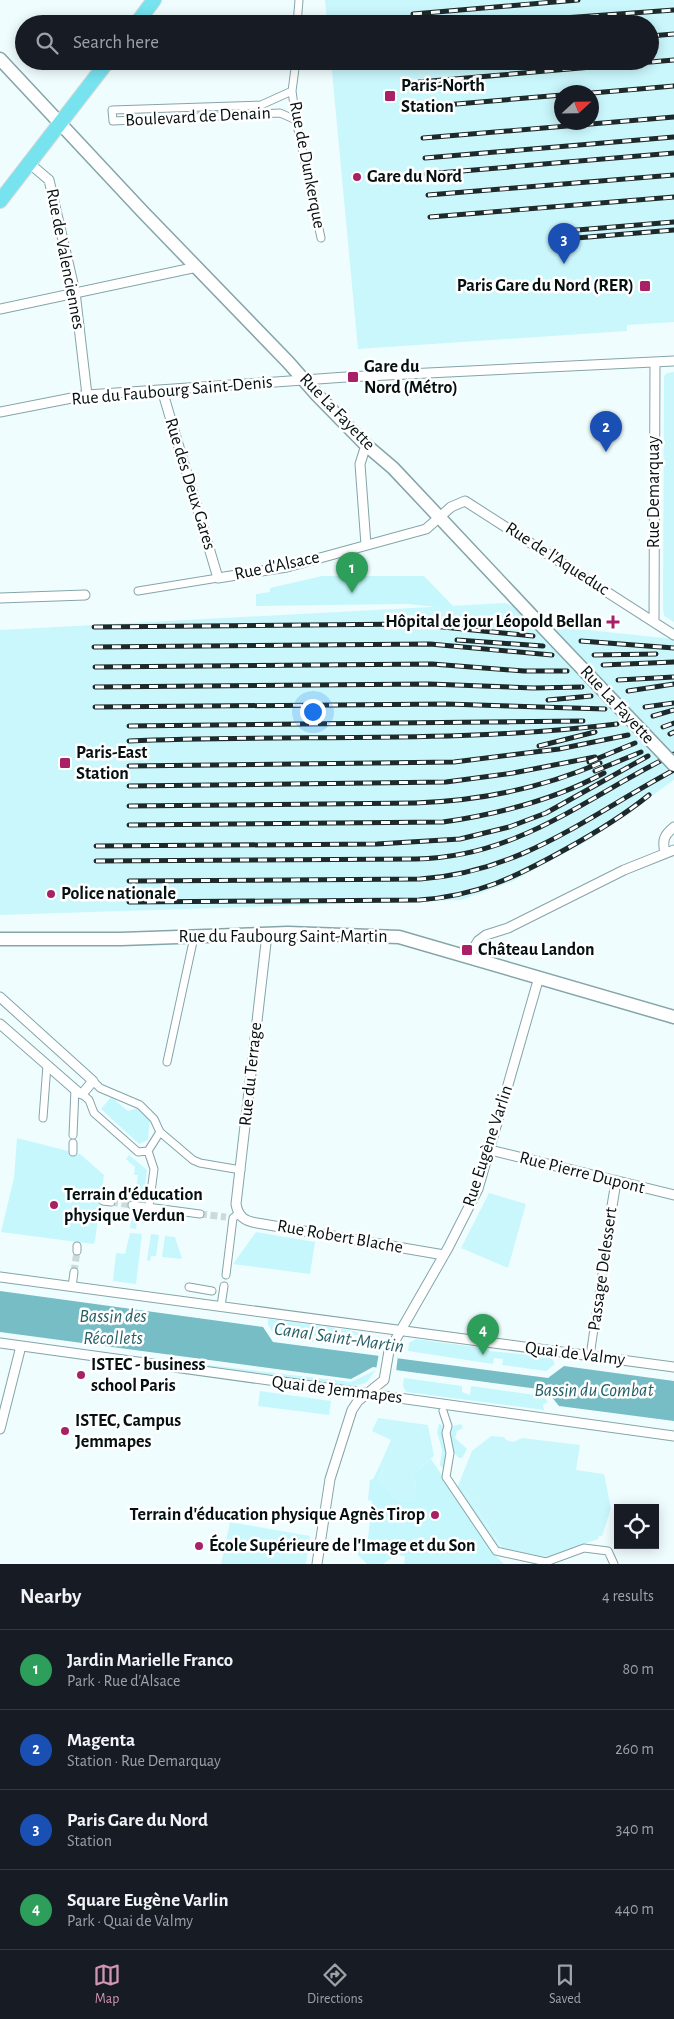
<!DOCTYPE html>
<meta charset="utf-8">
<style>
body{margin:0;font-family:"Alegreya Sans",sans-serif;background:#20242c;color:#f1f3f6}
.controls{position:absolute;right:15px;bottom:15px;display:grid;overflow:hidden;border-radius:0px;box-shadow:0 2px 12px #0003}
.controls button{width:45px;height:45px;display:grid;place-items:center;padding:0;border:0;border-bottom:1px solid #363941;background:#171b24;color:#f1f3f6;font:25px sans-serif}
.compass{position:absolute;left:554px;top:85px;width:45px;height:45px;border-radius:50%;background:#171b24;box-shadow:0 2px 12px #0003;rotate:68deg}
.you{position:absolute;left:312px;top:711px;width:18px;height:18px;margin:-12px;border:4px solid #fff;border-radius:50%;background:#1a73e8;box-shadow:0 0 0 8px #1a73e833}
.badge{display:grid;place-items:center;width:32px;height:32px;border-radius:50%;background:#d094b5;color:#fff;font-size:16px;font-weight:700}
.pin{position:absolute;translate:-50% -41px;filter:drop-shadow(0 1px 2px #0008)}
.pin::after{content:'';position:absolute;top:26px;width:18px;height:15px;background:inherit;clip-path:polygon(0 0,100% 0,50% 100%)}
.list{margin:0;padding:0;list-style:none}
h2{display:flex;justify-content:space-between;align-items:center;height:65px;margin:0;padding:0 20px;font-size:21px}
h2 small{font-size:16px;font-weight:400;color:#9ea1a6}
.list li{display:grid;grid-template-columns:32px 1fr auto;gap:15px;align-items:center;box-sizing:border-box;height:80px;padding:0 20px;border-top:1px solid #363941}
.list b{display:block;font-size:19px;white-space:nowrap}
.list p{margin:0;font-size:16px;white-space:nowrap;color:#9ea1a6}
.list em{font-size:16px;font-style:normal;color:#9ea1a6}
.icon{flex:none;width:28px;height:28px;fill:none;stroke:currentColor;stroke-width:2;stroke-linecap:round;stroke-linejoin:round}
.map{position:relative;flex:none;width:674px;height:1564px;overflow:hidden}
.search{position:absolute;background:#171b24;box-shadow:0 2px 12px #0003;left:15px;right:15px;top:15px;height:55px;display:flex;align-items:center;gap:12px;box-sizing:border-box;padding:0 18px;border-radius:28px;color:#9ea1a6;font-size:19px}
.sheet{height:385px;background:#171b24}
nav{display:flex;justify-content:space-around;align-items:center;box-sizing:border-box;height:70px;border-top:1px solid #363941;background:#171b24;font-size:14px;color:#9ea1a6}
nav a{display:grid;justify-items:center;gap:2px}
nav .on{color:#d094b5}
.map>svg:first-child{display:block}
.built{fill:#caf7fc;fill-rule:evenodd}
.green{fill:#c5f7fd}
.water{fill:#77bdc5}
.pier{fill:#f0fdff}
.lines{fill:none;stroke-linecap:round;stroke-linejoin:round}
.pedestrian-tunnel{stroke:#cdd9db;stroke-width:7;stroke-dasharray:7 3.5;stroke-linecap:butt}
.pedestrian-casing{stroke:#85a5a9;stroke-width:9}
.minor-casing{stroke:#85a5a9;stroke-width:11}
.secondary-casing{stroke:#85a5a9;stroke-width:15}
.primary-casing{stroke:#d7d9d9;stroke-width:16}
.pedestrian{stroke:#fff;stroke-width:7}
.minor{stroke:#fff;stroke-width:9}
.secondary{stroke:#fff;stroke-width:12}
.primary{stroke:#76e3ee;stroke-width:14}
.rail-casing{stroke:#1d292a;stroke-width:5}
.rail{stroke:#fff;stroke-width:3;stroke-dasharray:9;stroke-linecap:butt}
.secondary-bridge-casing{stroke:#85a5a9;stroke-width:15;stroke-linecap:butt}
.secondary-bridge{stroke:#fff;stroke-width:12}
.poi-dot{fill:#a82065;stroke:#fff;stroke-width:2}
.labels{text-anchor:middle;dominant-baseline:central;stroke-width:5;stroke-linejoin:round;paint-order:stroke}
.poi-label{font-size:18px;font-weight:bold;fill:#051011;stroke:#fff;text-anchor:start}
.street-label{font-size:18px;fill:#051011;stroke:#fff}
.water-label{font-size:19px;font-style:italic;fill:#256066;stroke:#fff}
</style>
<div class="map">
<svg width="674" height="1564" viewBox="0 0 674 1564">
<rect width="100%" height="100%" fill="#f0fdff"/>
<path class="built" d="M325,0h349v322l-47,3v6l-269,18 -27,-288h319v-37h-323zM562,92h30v30h-30z
M674,372v250l-10,-6 -1,-7 1,-233 3,-3z
M505,603l64,25 105,11v141l-83,59 -80,43 -50,18 -461,15v-285z
M489,1193l37,11 -18,64 -47,-20z
M378,1418l50,7 6,31 -23,20 5,6 -3,19 -18,-2 -17,-20 5,-10 -4,-2 12,-27 -19,-9z
M491,1436l13,1 2,3 7,2 9,-4 58,7 -4,25 28,4 7,34 -9,28h-3l-1,3 -52,18 -43,-8 -44,-66 13,-32z
M230,1522l80,14 -4,28h-85z"/>
<path class="green" d="M322,576h102l29,30v3l-45,-5 -152,2v-12l14,-2v-4z
M111,1097l17,14 10,-3 12,10 -2,22 -9,4 -38,-35z
M17,1138l63,16 24,21 -9,66 -2,3 -92,-12 13,-54z
M129,1155l18,15 -4,31 -9,-1 4,-25h-4l1,-8 -9,-8z
M133,1212l12,1 -1,10 -7,-1 -1,7 -6,-1z
M256,1232l59,10 -5,32 -77,-10z
M130,1233l12,1 -6,50 -23,-3 3,-28 9,1z
M151,1234l8,1 -3,21h-5l-1,5 -3,-1z
M165,1236l10,1 7,22 -20,-2z
M268,1319l69,9 -3,17 -58,-8 -8,-12z
M341,1329c18,2 28,6 38,21l-1,3 -21,-18 -16,-2z
M416,1339l73,10v2l62,6 4,7 -9,7 -44,-6 1,-6 -9,-1 -1,6 -85,-13 1,-8z
M208,1365l143,17 25,-12 -10,13 -16,4 -142,-20z
M404,1378l58,8v6l8,3 1,-9 72,10 5,6 -5,3 1,5 -138,-18 -3,-6z
M260,1391l71,10 -2,14 -71,-9z
M439,1424l6,2v45l-5,-6 2,-15 -5,-18z
M461,1424l2,4 -6,3 -2,7 12,11 -5,9h-3l-7,-7 -3,-20 4,-5z
M431,1459l65,97 8,8h-100l1,-8 -9,-1 -13,9h-16l-9,-9 -1,-5 3,-4 7,1 5,-46 -4,-1 2,-20 3,-1 6,-12 4,1 -5,11 17,20 18,2 3,-19 -5,-6z
M459,1483l43,66 -4,-1 -41,-60z"/>
<path class="water" d="M0,1291l263,36 10,15 275,36 16,-12 110,15v40l-115,-15 -13,-16 -173,-23 -22,12 -351,-47z"/>
<path class="pier" d="M379,1353l19,2 -2,17 -20,-2z"/>
<g class="lines">
<path class="pedestrian-tunnel" d="M111,1202l21,3
M200,1214l26,3
M74,1272l3,-21"/>
<defs>
<path id="pedestrian" d="M297,24l2,-24
M296,61l-4,30 4,29 25,118
M292,91l-31,14 -149,5 1,11 167,-8 16,7
M138,591l80,-13
M167,1062l27,-125
M93,1081l7,7 40,17 14,14 6,13 33,28 7,3 41,7
M82,1094l7,6 5,13 44,39 10,-1 12,-19
M43,1118l4,-53
M73,1135l2,-46
M148,1151l6,18 -5,38
M73,1152v-9
M103,1201l8,1
M132,1205l68,9
M77,1251v-5
M226,1275l7,-57 5,-4
M72,1287l2,-15
M189,1287l23,4
M221,1306l3,-20
M590,1356l22,-150
M443,1411l5,15 -2,7 4,20 -4,24 50,74 50,11
M546,1562l38,-14 24,3 6,13"/>
<path id="minor" d="M29,163l20,17 26,112 12,103
M0,309l197,-42
M162,390l56,188 69,-11 139,-38 25,-22 14,-6 209,134
M0,412l87,-17 259,-18 328,-16
M366,445l-6,19 6,81
M0,598l85,-3
M654,621l1,-259
M665,853c-3,-13 -1,-18 9,-26
M267,934l-31,270c2,12 8,17 21,19l187,32
M469,956l9,-15 8,-6 22,-7 116,-58 50,-20
M0,997l93,84 -11,13 -3,-1 -79,-69
M490,1150l184,45
M612,1206l4,-24
M0,1277l674,90
M0,1343l674,93
M0,1429l21,-83
M317,1564l13,-85 22,-69 6,-9 26,-21 5,-29 59,-103 30,-59 61,-212"/>
<path id="secondary" d="M0,59l142,152 146,151 29,33 49,50 27,23 143,152
M0,939h121l167,-6 111,4 275,80"/>
<path id="primary" d="M136,24l18,-24
M0,201l108,-140"/>
</defs>
<use href="#pedestrian" class="pedestrian-casing"/>
<use href="#minor" class="minor-casing"/>
<use href="#secondary" class="secondary-casing"/>
<use href="#primary" class="primary-casing"/>
<use href="#pedestrian" class="pedestrian"/>
<use href="#minor" class="minor"/>
<use href="#secondary" class="secondary"/>
<use href="#primary" class="primary"/>
<defs>
<path id="rail" d="M413,14l165,-14
M482,24l192,-14
M650,36l24,-2
M419,82l255,-22
M592,93l82,-7
M421,107l141,-12
M423,138l251,-21
M425,158l249,-21
M426,174l248,-21
M428,195l246,-20
M430,217l244,-20
M553,232l121,-10
M552,240l122,-10
M94,627l319,-3 120,12
M457,640l86,6
M581,641l93,7
M94,647l336,-3 122,11
M594,655l62,-1
M603,665l71,-3
M95,667l337,-3 92,7h43
M618,680l56,-3
M95,687l334,-3 104,4 49,-1
M628,691l46,-7
M548,700l43,-4
M95,707l351,-3 159,5
M645,707l29,-4
M653,716l21,-6
M129,726l454,-5
M663,727l11,-4
M670,734l4,-2
M129,741c163,-7 326,3 488,-17
M539,746l56,-14
M589,762l46,-19
M129,766l325,-4 105,-13 69,-14
M595,771l46,-19
M129,786l317,-4 67,-9 82,-16
M129,806l286,-3c63,-2 127,-15 185,-40
M129,825l314,-3c56,-8 111,-22 161,-49
M96,846l281,-2 83,-5 49,-12 37,-14 102,-57
M96,861l320,-2c103,-2 170,-62 258,-105
M129,881l291,-2c102,-7 168,-63 254,-109
M129,902l290,-2c58,-4 97,-23 147,-51 29,-16 57,-33 83,-54"/>
</defs>
<use href="#rail" class="rail-casing"/>
<use href="#rail" class="rail"/>
<defs>
<path id="secondary-bridge" d="M536,620l138,145"/>
</defs>
<use href="#secondary-bridge" class="secondary-bridge-casing"/>
<use href="#secondary-bridge" class="secondary-bridge"/>
</g>
<g class="poi-dot">
<rect x="384" y="90" width="12" height="12" rx="2.5"/>
<circle cx="357" cy="177" r="5"/>
<rect x="639" y="280" width="12" height="12" rx="2.5"/>
<rect x="347" y="371" width="12" height="12" rx="2.5"/>
<path d="M610.5 614.5h5v5h5v5h-5v5h-5v-5h-5v-5h5z"/>
<rect x="59" y="757" width="12" height="12" rx="2.5"/>
<circle cx="51" cy="894" r="5"/>
<rect x="461" y="944" width="12" height="12" rx="2.5"/>
<circle cx="54" cy="1205" r="5"/>
<circle cx="81" cy="1375" r="5"/>
<circle cx="65" cy="1431" r="5"/>
<circle cx="435" cy="1515" r="5"/>
<circle cx="199" cy="1546" r="5"/>
</g>
<g class="labels">
<g class="poi-label">
<text x="401" y="86">Paris-North<tspan x="401" dy="21">Station</tspan></text>
<text x="367" y="177">Gare du Nord</text>
<text x="634" y="286" text-anchor="end">Paris Gare du Nord (RER)</text>
<text x="364" y="367">Gare du<tspan x="364" dy="21">Nord (Métro)</tspan></text>
<text x="602" y="622" text-anchor="end">Hôpital de jour Léopold Bellan</text>
<text x="76" y="753">Paris-East<tspan x="76" dy="21">Station</tspan></text>
<text x="61" y="894">Police nationale</text>
<text x="478" y="950">Château Landon</text>
<text x="64" y="1195">Terrain d'éducation<tspan x="64" dy="21">physique Verdun</tspan></text>
<text x="91" y="1365">ISTEC - business<tspan x="91" dy="21">school Paris</tspan></text>
<text x="75" y="1421">ISTEC, Campus<tspan x="75" dy="21">Jemmapes</tspan></text>
<text x="425" y="1515" text-anchor="end">Terrain d'éducation physique Agnès Tirop</text>
<text x="209" y="1546">École Supérieure de l'Image et du Son</text>
</g>
<g class="street-label">
<text transform="translate(198 117) rotate(-3)">Boulevard de Denain</text>
<text transform="translate(307 165) rotate(79)">Rue de Dunkerque</text>
<text transform="translate(65 259) rotate(79)">Rue de Valenciennes</text>
<text transform="translate(172 391) rotate(-5)">Rue du Faubourg Saint-Denis</text>
<text transform="translate(337 412) rotate(46)">Rue La Fayette</text>
<text transform="translate(190 484) rotate(73)">Rue des Deux Gares</text>
<text transform="translate(654 492) rotate(-90)">Rue Demarquay</text>
<text transform="translate(557 559) rotate(33)">Rue de l'Aqueduc</text>
<text transform="translate(277 566) rotate(-12)">Rue d'Alsace</text>
<text transform="translate(617 705) rotate(47)">Rue La Fayette</text>
<text x="283" y="937">Rue du Faubourg Saint-Martin</text>
<text transform="translate(251 1074) rotate(-84)">Rue du Terrage</text>
<text transform="translate(488 1146) rotate(-72)">Rue Eugène Varlin</text>
<text transform="translate(582 1173) rotate(14)">Rue Pierre Dupont</text>
<text transform="translate(340 1237) rotate(10)">Rue Robert Blache</text>
<text transform="translate(603 1269) rotate(-82)">Passage Delessert</text>
<text transform="translate(575 1354) rotate(7)">Quai de Valmy</text>
<text transform="translate(337 1390) rotate(7)">Quai de Jemmapes</text>
</g>
<g class="water-label">
<text x="113" y="1316">Bassin des<tspan x="113" dy="22">Récollets</tspan></text>
<text transform="translate(339 1338) rotate(8)">Canal Saint-Martin</text>
<text x="594" y="1390">Bassin du Combat</text>
</g>
</g>
</svg>
<div class="controls">
<button><svg class="icon" aria-label="locate" viewBox="0 0 24 24"><circle cx="12" cy="12" r="6"/><path d="M12 2v4M12 18v4M2 12h4M18 12h4"/></svg></button>
</div>
<svg class="compass" viewBox="-18 -18 36 36"><path d="M0-13l5 13h-10z" fill="#e53935"/><path d="M0 13l5-13h-10z" fill="#9ea1a6"/></svg>
<div class="you"></div>
<div class="pin badge" style="left:352px;top:593px;background:#2e9e5b">1</div>
<div class="pin badge" style="left:606px;top:452px;background:#1a4fb4">2</div>
<div class="pin badge" style="left:564px;top:264px;background:#1a4fb4">3</div>
<div class="pin badge" style="left:483px;top:1355px;background:#2e9e5b">4</div>
<div class="search"><svg class="icon" aria-label="search" viewBox="0 0 24 24"><circle cx="10" cy="10" r="6"/><path d="M15 15l6 6"/></svg>Search here</div>
</div>
<section class="sheet">
<h2>Nearby<small>4 results</small></h2>
<ul class="list">
<li><span class="badge" style="background:#2e9e5b">1</span><div><b>Jardin Marielle Franco</b><p>Park · Rue d'Alsace</p></div><em>80 m</em></li>
<li><span class="badge" style="background:#1a4fb4">2</span><div><b>Magenta</b><p>Station · Rue Demarquay</p></div><em>260 m</em></li>
<li><span class="badge" style="background:#1a4fb4">3</span><div><b>Paris Gare du Nord</b><p>Station</p></div><em>340 m</em></li>
<li><span class="badge" style="background:#2e9e5b">4</span><div><b>Square Eugène Varlin</b><p>Park · Quai de Valmy</p></div><em>440 m</em></li>
</ul>
</section>
<nav>
<a class="on"><svg class="icon" aria-label="map" viewBox="0 0 24 24"><path d="M3 6l6-2 6 2 6-2v14l-6 2-6-2-6 2zM9 4v14M15 6v14"/></svg>Map</a>
<a><svg class="icon" aria-label="directions" viewBox="0 0 24 24"><path d="M12 3l9 9-9 9-9-9zM9 14v-3h6M13 9l2 2-2 2"/></svg>Directions</a>
<a><svg class="icon" aria-label="saved" viewBox="0 0 24 24"><path d="M7 4h10v16l-5-4-5 4z"/></svg>Saved</a>
</nav>
